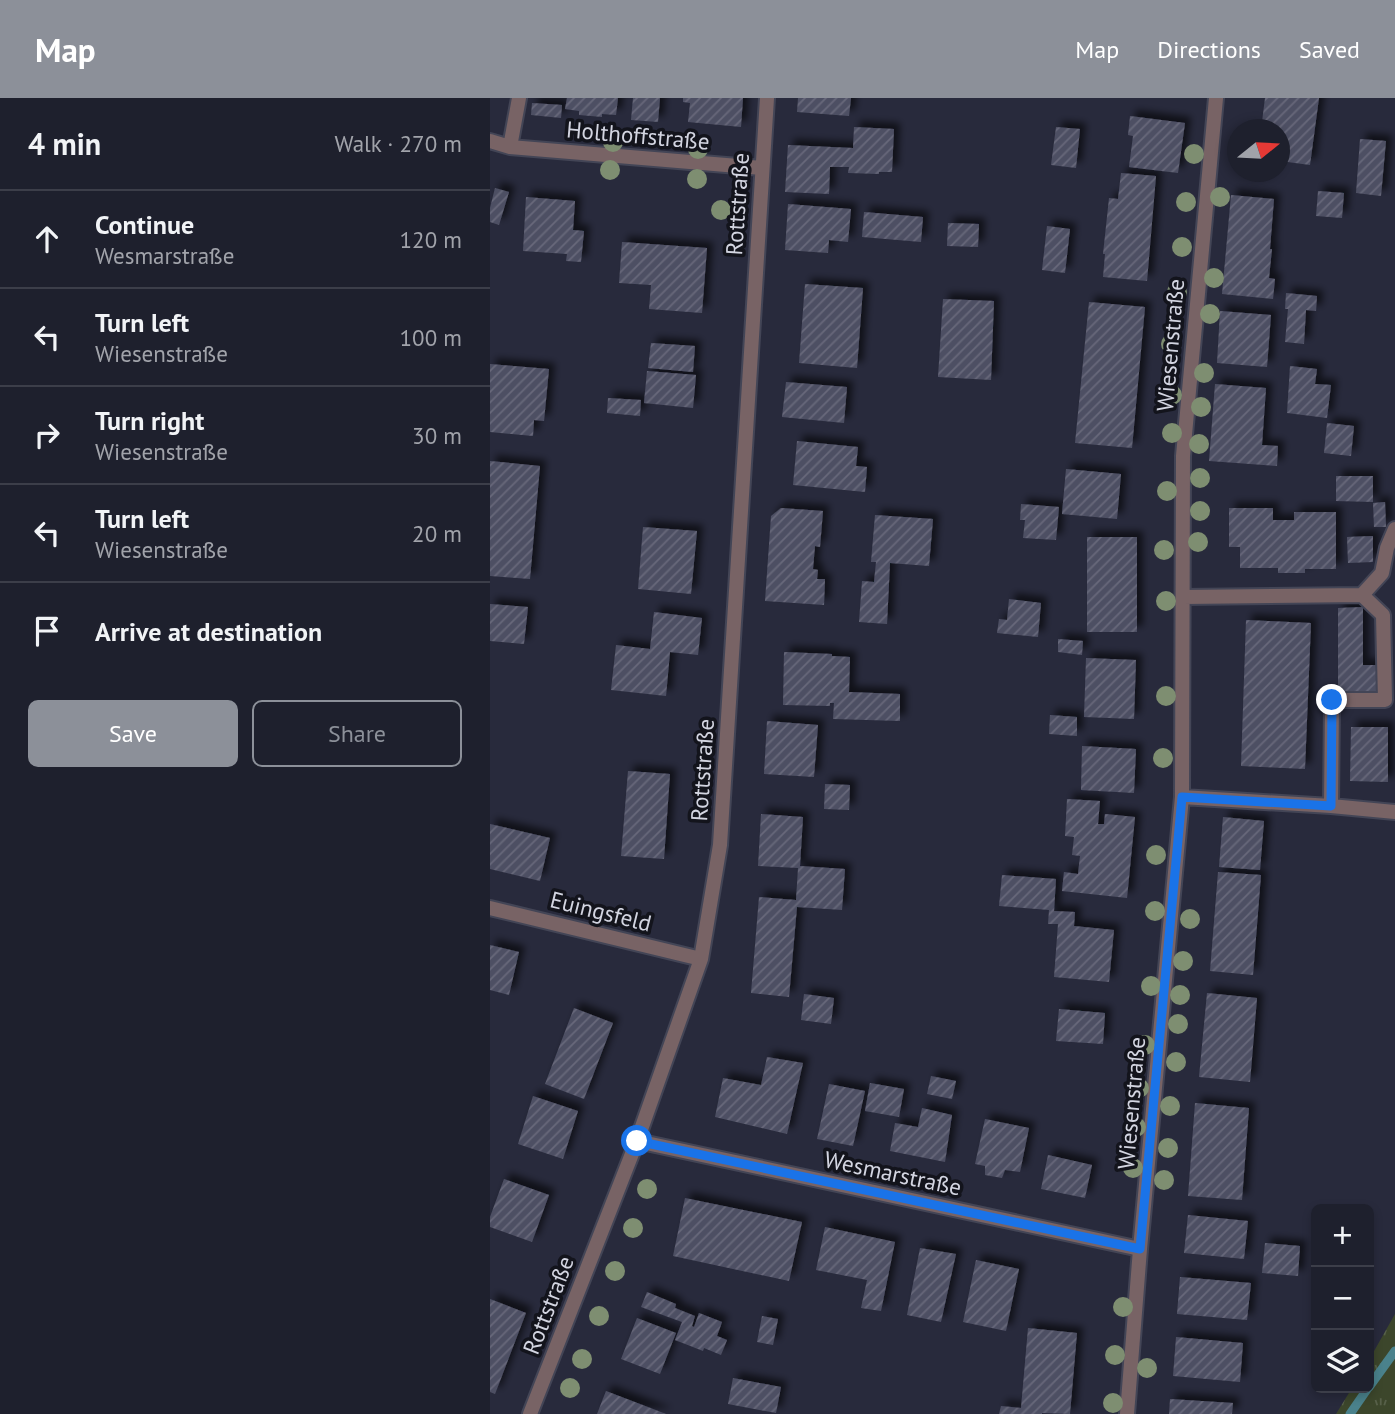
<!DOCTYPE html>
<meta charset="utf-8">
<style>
body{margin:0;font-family:"PT Sans",sans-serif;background:#2b2d39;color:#f1f3f6}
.controls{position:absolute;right:21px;bottom:21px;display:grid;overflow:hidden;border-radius:10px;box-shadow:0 4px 10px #0003}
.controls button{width:63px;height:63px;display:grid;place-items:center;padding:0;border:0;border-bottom:2px solid #3c3e49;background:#1e202d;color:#f1f3f6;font:35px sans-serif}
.compass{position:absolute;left:737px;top:21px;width:63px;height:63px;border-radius:50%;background:#1e202d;box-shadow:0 4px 10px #0003;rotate:72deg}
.stop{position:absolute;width:21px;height:21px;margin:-16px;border:5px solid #1a73e8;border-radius:50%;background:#fff}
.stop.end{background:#1a73e8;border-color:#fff;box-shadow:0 2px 7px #0008}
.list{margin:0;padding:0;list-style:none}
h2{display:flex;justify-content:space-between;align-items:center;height:91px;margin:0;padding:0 28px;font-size:30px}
h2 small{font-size:23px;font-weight:400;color:#a1a3aa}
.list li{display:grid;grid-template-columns:46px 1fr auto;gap:21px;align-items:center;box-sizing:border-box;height:98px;padding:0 28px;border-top:2px solid #3c3e49}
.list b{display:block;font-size:26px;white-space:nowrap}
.list p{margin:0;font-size:23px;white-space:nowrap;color:#a1a3aa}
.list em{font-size:23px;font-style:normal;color:#a1a3aa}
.actions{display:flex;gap:14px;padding:21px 28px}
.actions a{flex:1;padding:16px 0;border:2px solid #8c9099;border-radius:10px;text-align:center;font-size:24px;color:#8c9099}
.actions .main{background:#8c9099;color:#fff}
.icon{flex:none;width:38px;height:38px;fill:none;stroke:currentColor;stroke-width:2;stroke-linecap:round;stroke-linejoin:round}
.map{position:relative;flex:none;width:905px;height:1316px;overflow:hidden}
header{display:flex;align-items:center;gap:42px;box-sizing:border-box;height:98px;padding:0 35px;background:#8c9099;color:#fff}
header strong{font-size:33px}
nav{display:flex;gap:38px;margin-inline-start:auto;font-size:24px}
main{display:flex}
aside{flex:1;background:#1e202d}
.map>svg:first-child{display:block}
.grass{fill:url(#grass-tufts)}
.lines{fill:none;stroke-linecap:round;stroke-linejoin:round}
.stream{stroke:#4a828c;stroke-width:9}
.building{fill:url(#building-hatch);filter:url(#shadow)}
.street-casing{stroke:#434556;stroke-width:18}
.street{stroke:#786365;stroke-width:14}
.tree{fill:#7e8e71}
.route{stroke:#1a73e8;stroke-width:9}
.labels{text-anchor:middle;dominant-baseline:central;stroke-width:7;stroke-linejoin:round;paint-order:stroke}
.street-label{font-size:23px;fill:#d3d5e1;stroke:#13141c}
</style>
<header>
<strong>Map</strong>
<nav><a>Map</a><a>Directions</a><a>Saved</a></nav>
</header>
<main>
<aside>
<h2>4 min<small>Walk · 270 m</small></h2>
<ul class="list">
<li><svg class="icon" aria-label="ahead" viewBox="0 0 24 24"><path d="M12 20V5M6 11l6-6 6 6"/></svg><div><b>Continue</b><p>Wesmarstraße</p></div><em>120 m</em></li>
<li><svg class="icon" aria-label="left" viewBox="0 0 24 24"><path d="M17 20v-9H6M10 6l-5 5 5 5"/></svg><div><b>Turn left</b><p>Wiesenstraße</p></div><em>100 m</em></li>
<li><svg class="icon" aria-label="right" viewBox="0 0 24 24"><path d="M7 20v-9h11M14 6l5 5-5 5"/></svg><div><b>Turn right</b><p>Wiesenstraße</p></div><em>30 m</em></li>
<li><svg class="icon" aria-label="left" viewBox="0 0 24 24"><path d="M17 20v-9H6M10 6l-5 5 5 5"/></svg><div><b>Turn left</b><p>Wiesenstraße</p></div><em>20 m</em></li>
<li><svg class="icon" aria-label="arrive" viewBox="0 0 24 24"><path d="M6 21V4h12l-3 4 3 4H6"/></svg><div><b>Arrive at destination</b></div></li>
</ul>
<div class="actions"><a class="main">Save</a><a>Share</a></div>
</aside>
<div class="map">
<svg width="905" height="1316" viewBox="0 0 905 1316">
<defs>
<pattern id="grass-tufts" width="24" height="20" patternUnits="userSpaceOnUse" patternTransform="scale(1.75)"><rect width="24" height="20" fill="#3c462b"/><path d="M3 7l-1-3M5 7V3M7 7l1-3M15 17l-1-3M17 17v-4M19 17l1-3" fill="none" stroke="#576049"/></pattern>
<pattern id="building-hatch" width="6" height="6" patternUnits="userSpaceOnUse" patternTransform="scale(1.75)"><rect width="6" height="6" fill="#4e5064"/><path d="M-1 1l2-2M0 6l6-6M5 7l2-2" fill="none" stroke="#67687a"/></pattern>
<filter id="shadow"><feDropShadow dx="6" dy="-6" stdDeviation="3.5" flood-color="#0009"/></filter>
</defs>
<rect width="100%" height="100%" fill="#282a3c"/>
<path class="grass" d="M905,1216v100h-59l16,-26h17v-28z"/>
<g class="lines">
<path class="stream" d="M879,1289l26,-36
M860,1316l18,-26"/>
</g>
<path class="building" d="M77,0h51l-2,17 -14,-1v3l-23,-2v-4l-14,-2z
M143,0h27l-2,24 -27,-2z
M193,0h60l-2,29 -53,-5 2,-19 -7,-1z
M308,0h53l-2,18 -52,-4z
M775,0h54l-9,67 -30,-4v-31h-19z
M42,5l30,2 -1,13 -30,-3z
M640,18l55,7 -7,50 -49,-6 4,-31 -5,-1z
M364,29l40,2 -2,43h-13v2l-31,-1 1,-6h-19l-1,27 -44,-2 3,-47 65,3z
M566,29l24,2 -4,39 -25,-3z
M870,41l26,2 -5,55 -25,-3z
M631,75l35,3 -9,105 -44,-4 2,-23h-2l6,-56 9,1z
M5,90l14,4 -10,33 -9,-3v-14z
M828,93l26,2 -2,25 -26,-2z
M741,97l43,4 -4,50h2l-3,29 6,1 -2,20 -51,-5z
M36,99l49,4 -2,29 11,1 -3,31 -15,-1 1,-7 -44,-3z
M298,106l63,5 -3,33 -19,-2 -1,13 -43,-3z
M374,114l59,5 -2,25 -59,-5z
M458,125l31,1 -1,23 -31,-1z
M557,128l23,3 -5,44 -23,-3z
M132,144l85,6 -5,65 -53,-4 2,-24 -32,-2z
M315,186l58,4 -6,80 -58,-5z
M796,195l31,3 -1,15 -10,-1 -2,34 -19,-2 3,-33h-3z
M453,201l51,2 -3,79 -53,-3z
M599,204l56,5 -13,141 -57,-5z
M730,213l51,4 -4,52 -50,-4z
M161,245l44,3 -2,26 -45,-4z
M0,266l59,5 -5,52 -10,-1 -1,16 -43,-4z
M800,268l27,3 -2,15 16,1 -4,33 -40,-5z
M157,273l49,4 -3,33 -49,-5z
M296,284l61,5 -3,36 -62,-6z
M725,286l51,4 -4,57 16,1 -1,20 -68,-5z
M118,300l33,2 -1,16 -33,-3z
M837,325l27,3 -3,30 -27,-3z
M307,343l61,6 -2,19 11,1 -2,25 -72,-7z
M0,363l50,5 -10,113 -40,-3z
M576,371l55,5 -4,45 -55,-5z
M846,378h37v26l-37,-1z
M895,404l1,25h-12l-1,-24z
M531,406l38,3 -3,33 -33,-2 2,-18h-5z
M291,410l42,3 -3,36 -5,-1 -2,23 5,1 -1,9h8l-1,26 -59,-4 6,-85z
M739,410h44v12h21v-8h42v57h-31v4h-27v-5h-38v-21h-11z
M385,417l58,4 -4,47 -39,-3 -3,61 -28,-2 3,-41 12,1 2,-20h-5z
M153,429l54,4 -6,63 -53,-5z
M883,438v26l-25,1 -1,-26z
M597,439h50v95h-50z
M519,501l32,4 -3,34 -41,-4 2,-14 8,1z
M0,506l38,3 -4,37 -34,-3z
M873,509v58h13v26l-38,1v-84z
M164,514l48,6 -4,37 -28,-3 -4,44 -55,-6 5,-45 34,4z
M756,522l65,3 -6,146 -64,-3z
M568,541l25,2 -1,14 -24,-3z
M294,554l48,2v2l18,1 -1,35 51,2v27l-67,-2 1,-16h-4v3l-47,-1z
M596,560l50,2 -2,59 -50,-2z
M560,617l27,2v19l-28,-2z
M277,623l51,4 -4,52 -50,-3z
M861,629h37v55l-38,-1z
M592,648l54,3 -2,44 -53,-3z
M138,673l42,3 -6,85 -43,-3z
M335,686l25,1 -1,25 -25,-1z
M577,701l33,2 -2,23h6l1,-10 30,3 -8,81 -65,-7 2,-19 14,2 2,-18 -8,-1 2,-18 -9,-1z
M271,716l42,3 -3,49 45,3 -3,41 -45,-3 -8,90 -38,-4 8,-96 37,3 2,-32 -40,-2z
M733,719l41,4 -4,49 -41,-3z
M0,726l60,14 -10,43 -50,-12z
M728,774l43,3 -8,100 -43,-4z
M512,777l54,4 -2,32 21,1 -1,14 40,4 -5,52 -55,-5 4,-53h-10l1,-14 -50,-4z
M0,847l29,7 -10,43 -19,-5z
M717,895l50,5 -7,84 -51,-5z
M314,896l30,4 -3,26 -30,-4z
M84,910l39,15 -29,76 -39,-15z
M569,911l46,4 -2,31 -47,-3z
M277,959l36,6 -16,71 -72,-17 8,-39 38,7z
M441,978l25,5 -4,18 -25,-5z
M380,985l34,6 -5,28 -34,-6z
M339,986l36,7 -12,55 -36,-7z
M43,998l45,15 -15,48 -45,-15z
M705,1005l54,5 -7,92 -54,-4z
M432,1010l30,7 -7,47 -55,-11 5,-28 23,4z
M495,1021l44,9 -9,44 -15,-2 -3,8 -17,-3v-9l-10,-2z
M558,1057l44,10 -7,33 -44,-9z
M14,1081l45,16 -17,47 -42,-15v-10z
M195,1100l117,24 -13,59 -116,-25z
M698,1117l60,6 -4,38 -60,-6z
M335,1129l70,15 -14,69 -20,-3 6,-28 -51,-10z
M775,1145l35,3 -2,30 -36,-3z
M430,1150l36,6 -15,68 -34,-7z
M486,1162l43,9 -13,62 -43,-9z
M690,1179l71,6 -4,37 -70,-6z
M157,1194l29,12 -1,4 20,8 -3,10 2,1 5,-14 23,9 -5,14 10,4 -6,15 -17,-7 -1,3 -28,-11 7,-18 -41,-15z
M0,1201l36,14 -31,81 -5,-2z
M272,1218l16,3 -5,26 -16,-3z
M147,1220l39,15 -16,41 -39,-15z
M538,1230l49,5 -7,81 -28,-1v1h-43l2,-8 20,2z
M686,1239l67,6 -3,39 -67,-6z
M243,1280l48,9 -5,26 -48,-9z
M116,1293l60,23h-69z
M680,1301l63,4 -1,11h-63z"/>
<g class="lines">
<defs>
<path id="street" d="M0,43l20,6 252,21
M20,49l9,-49
M872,497l20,-22 5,-25 8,-19
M693,499l179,-2 21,20 2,85h-53l-1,106
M692,699l149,9 64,6
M0,810l211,51
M147,1043l503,108
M40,1316l107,-273 64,-182 19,-114 47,-747
M637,1316l13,-165 42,-452 1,-341 33,-358"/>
</defs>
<use href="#street" class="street-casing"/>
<use href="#street" class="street"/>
</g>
<g class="tree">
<circle cx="123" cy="44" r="10"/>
<circle cx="208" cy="51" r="10"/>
<circle cx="704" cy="56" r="10"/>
<circle cx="120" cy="72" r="10"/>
<circle cx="207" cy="81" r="10"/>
<circle cx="730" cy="99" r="10"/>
<circle cx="696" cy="104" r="10"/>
<circle cx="231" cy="112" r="10"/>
<circle cx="692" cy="149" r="10"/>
<circle cx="724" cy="180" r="10"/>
<circle cx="687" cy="194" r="10"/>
<circle cx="720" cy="216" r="10"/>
<circle cx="681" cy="246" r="10"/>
<circle cx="714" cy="275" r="10"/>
<circle cx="682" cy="297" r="10"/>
<circle cx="711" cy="309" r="10"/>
<circle cx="682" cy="335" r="10"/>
<circle cx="709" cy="346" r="10"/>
<circle cx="710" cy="380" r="10"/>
<circle cx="677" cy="393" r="10"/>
<circle cx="710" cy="413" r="10"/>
<circle cx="708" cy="444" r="10"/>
<circle cx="674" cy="452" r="10"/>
<circle cx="676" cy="503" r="10"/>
<circle cx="676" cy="598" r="10"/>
<circle cx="673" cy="660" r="10"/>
<circle cx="666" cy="757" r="10"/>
<circle cx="665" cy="813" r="10"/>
<circle cx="700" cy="821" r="10"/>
<circle cx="693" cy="863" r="10"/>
<circle cx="661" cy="888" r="10"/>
<circle cx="690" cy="897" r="10"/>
<circle cx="688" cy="926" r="10"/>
<circle cx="655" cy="947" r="10"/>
<circle cx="686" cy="964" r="10"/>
<circle cx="649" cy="990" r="10"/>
<circle cx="680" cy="1008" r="10"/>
<circle cx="646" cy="1029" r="10"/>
<circle cx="678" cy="1050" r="10"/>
<circle cx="643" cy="1070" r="10"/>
<circle cx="674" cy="1082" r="10"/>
<circle cx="157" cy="1091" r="10"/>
<circle cx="143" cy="1130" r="10"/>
<circle cx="125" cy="1173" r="10"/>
<circle cx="633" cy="1209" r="10"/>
<circle cx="109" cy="1218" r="10"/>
<circle cx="625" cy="1257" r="10"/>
<circle cx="92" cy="1261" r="10"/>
<circle cx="657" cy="1270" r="10"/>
<circle cx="80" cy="1290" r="10"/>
<circle cx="623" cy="1305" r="10"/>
</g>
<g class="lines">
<path class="route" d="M147,1043l503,108 42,-452 149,9 1,-106"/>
</g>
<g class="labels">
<g class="street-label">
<text transform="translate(148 37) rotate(5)">Holthoffstraße</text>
<text transform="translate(247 106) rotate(-86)">Rottstraße</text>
<text transform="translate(680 247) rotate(-85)">Wiesenstraße</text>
<text transform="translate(212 672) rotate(-86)">Rottstraße</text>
<text transform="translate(111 813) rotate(14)">Euingsfeld</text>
<text transform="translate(641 1005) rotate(-85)">Wiesenstraße</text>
<text transform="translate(403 1075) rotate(12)">Wesmarstraße</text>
<text transform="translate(58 1207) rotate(-69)">Rottstraße</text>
</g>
</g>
</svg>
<div class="controls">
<button>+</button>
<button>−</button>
<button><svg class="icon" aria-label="layers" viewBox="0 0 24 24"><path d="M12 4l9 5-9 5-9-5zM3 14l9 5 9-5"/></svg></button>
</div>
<svg class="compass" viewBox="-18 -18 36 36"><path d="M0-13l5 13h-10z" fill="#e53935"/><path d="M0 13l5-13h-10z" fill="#a1a3aa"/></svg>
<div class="stop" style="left:147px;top:1043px"></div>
<div class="stop end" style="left:842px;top:602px"></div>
</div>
</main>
